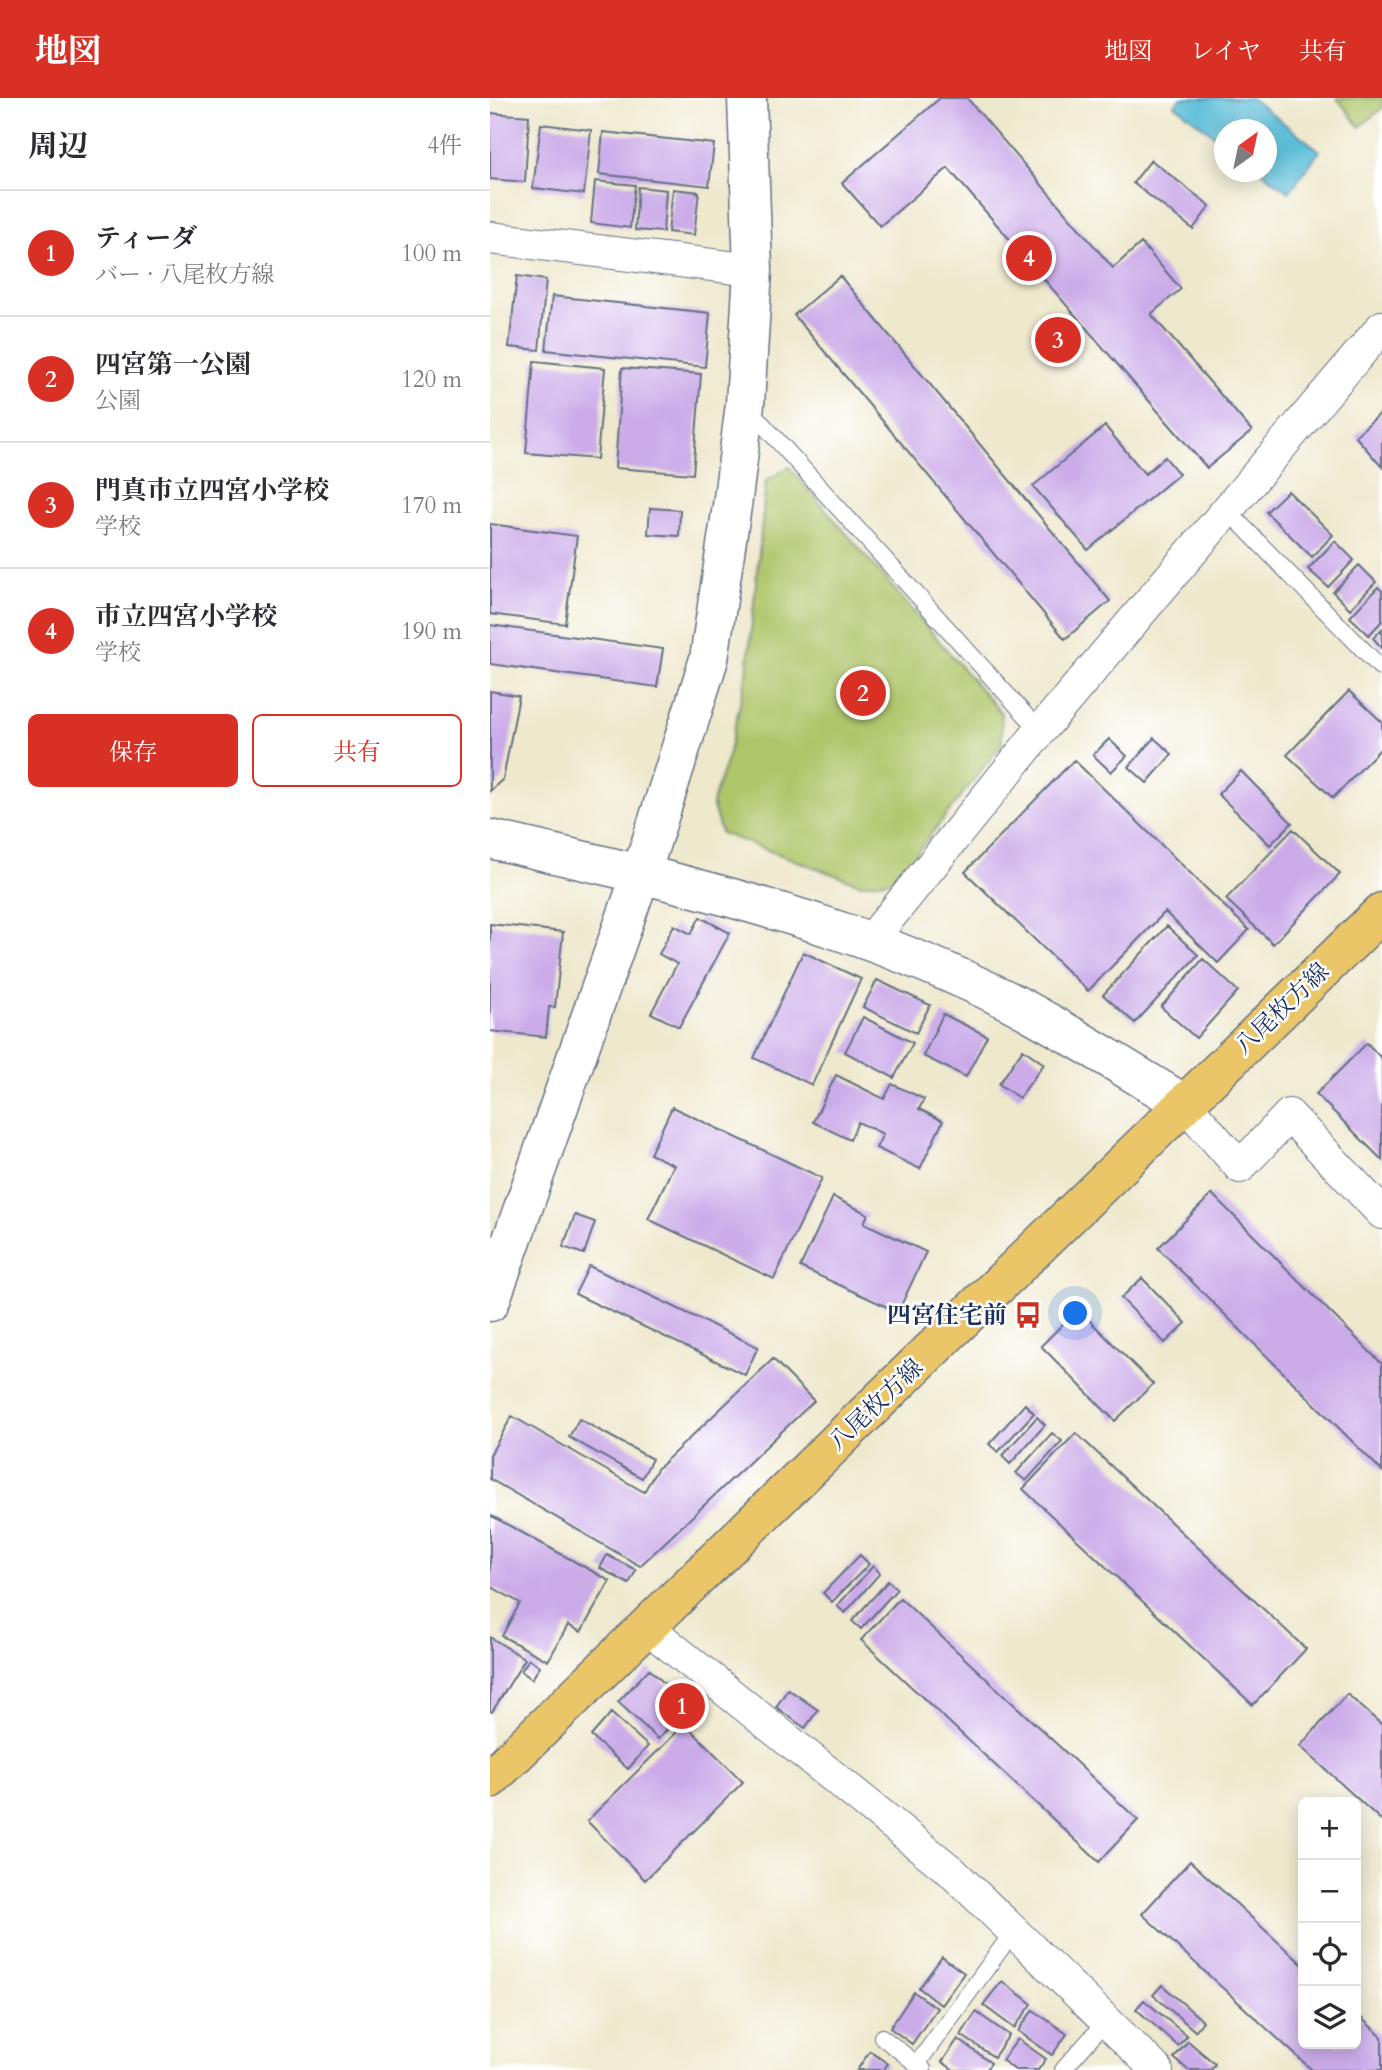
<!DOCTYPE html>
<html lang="ja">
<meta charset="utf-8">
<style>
body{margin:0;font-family:Cardo,"Noto Serif JP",serif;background:#f7f7f7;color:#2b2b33}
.controls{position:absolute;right:21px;bottom:21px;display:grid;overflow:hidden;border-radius:10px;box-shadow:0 4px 18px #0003}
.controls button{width:63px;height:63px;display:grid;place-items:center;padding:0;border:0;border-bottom:2px solid #e1e1e2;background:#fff;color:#2b2b33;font:35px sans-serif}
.compass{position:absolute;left:724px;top:21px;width:63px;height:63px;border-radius:50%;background:#fff;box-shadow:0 4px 18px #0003;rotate:33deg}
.you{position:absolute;left:586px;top:1216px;width:24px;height:24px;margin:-18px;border:5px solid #fff;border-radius:50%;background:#1a73e8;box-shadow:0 0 0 10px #1a73e833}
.badge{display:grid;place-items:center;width:46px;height:46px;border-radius:50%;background:#d93025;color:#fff;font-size:23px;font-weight:700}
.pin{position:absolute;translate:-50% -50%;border:4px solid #fff;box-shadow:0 2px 7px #0006}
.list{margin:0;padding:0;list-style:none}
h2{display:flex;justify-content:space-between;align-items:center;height:91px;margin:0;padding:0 28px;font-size:30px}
h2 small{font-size:23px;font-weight:400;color:#7c7c81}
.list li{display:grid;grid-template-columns:46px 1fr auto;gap:21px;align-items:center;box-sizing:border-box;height:126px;padding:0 28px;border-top:2px solid #e1e1e2}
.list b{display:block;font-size:26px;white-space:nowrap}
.list p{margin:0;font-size:23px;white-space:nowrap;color:#7c7c81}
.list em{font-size:23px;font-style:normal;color:#7c7c81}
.actions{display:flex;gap:14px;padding:21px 28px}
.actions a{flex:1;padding:16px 0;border:2px solid #d93025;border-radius:10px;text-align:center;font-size:24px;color:#d93025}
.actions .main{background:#d93025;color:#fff}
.icon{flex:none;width:38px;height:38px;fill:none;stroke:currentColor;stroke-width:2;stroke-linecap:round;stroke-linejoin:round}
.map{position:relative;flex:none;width:892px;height:1972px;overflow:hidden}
header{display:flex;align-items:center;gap:42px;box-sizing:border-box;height:98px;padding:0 35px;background:#d93025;color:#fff}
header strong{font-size:33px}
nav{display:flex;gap:38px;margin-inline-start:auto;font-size:24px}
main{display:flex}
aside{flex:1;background:#fff}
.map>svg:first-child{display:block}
.green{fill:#afc569;stroke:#657a64;stroke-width:2}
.water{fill:#5abdd8;stroke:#3a769b;stroke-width:2}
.building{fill:#cbace9}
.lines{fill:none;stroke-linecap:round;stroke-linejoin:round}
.service-casing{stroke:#657084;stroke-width:18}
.minor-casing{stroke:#657084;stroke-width:34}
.tertiary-casing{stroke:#657084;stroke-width:41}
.primary-casing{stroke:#657084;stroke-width:41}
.service{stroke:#fff;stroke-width:16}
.minor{stroke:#fff;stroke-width:32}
.tertiary{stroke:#fff;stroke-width:38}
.primary{stroke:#ebc669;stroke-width:38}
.labels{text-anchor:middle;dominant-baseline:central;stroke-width:5;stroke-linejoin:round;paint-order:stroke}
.street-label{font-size:24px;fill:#1b2f5e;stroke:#fff}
.poi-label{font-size:24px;font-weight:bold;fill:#1b2f5e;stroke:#fff;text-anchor:end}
</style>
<header>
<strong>地図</strong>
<nav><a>地図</a><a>レイヤ</a><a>共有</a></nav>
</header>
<main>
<aside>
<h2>周辺<small>4件</small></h2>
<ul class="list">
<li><span class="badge">1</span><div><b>ティーダ</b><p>バー · 八尾枚方線</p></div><em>100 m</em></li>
<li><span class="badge">2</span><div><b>四宮第一公園</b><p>公園</p></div><em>120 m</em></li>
<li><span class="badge">3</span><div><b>門真市立四宮小学校</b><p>学校</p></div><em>170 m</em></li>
<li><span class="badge">4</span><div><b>市立四宮小学校</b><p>学校</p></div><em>190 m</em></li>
</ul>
<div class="actions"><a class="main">保存</a><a>共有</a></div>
</aside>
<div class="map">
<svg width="892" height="1972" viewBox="0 0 892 1972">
<rect width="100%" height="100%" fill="#fff"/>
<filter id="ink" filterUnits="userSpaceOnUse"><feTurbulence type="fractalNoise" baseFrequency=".0143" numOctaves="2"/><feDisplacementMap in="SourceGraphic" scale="14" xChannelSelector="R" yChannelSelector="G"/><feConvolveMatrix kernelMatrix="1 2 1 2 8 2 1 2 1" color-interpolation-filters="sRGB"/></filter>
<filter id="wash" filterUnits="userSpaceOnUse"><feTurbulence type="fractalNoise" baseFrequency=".00686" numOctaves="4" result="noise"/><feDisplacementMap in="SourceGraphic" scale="28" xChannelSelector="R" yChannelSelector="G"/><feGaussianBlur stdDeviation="1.57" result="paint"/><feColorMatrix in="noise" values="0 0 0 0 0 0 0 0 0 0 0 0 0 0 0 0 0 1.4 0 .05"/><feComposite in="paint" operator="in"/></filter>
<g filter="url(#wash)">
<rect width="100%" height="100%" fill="#eee8cc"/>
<path class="green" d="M847,0h45v10l-22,19z
M299,369l212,246 1,31 -107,136 -35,4 -139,-51 -9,-30 16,-47 19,-83 19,-192z"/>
<path class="water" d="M690,0h71l69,53 -31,41 -27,-20h4v-42h-42v13l-49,-38z"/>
<g id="blocks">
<path class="building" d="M450,0h27l146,170 28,-25 40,46 -30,25 101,117 -45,37 -259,-300 -68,58 -38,-43z
M0,15l39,3 -4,66 -35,-3z
M51,26l50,6 -7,64 -51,-6z
M113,34l111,12 -5,42 -110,-12z
M661,62l59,46 -17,23 -60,-46z
M105,83l40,4 -5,43 -39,-5z
M148,89l28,3 -3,42 -28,-2z
M183,91l26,3 -5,43 -26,-3z
M27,178l29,4 -7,70 -30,-3z
M350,178l270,325 -45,38 -271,-324z
M62,198l158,17 -5,54 -159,-17z
M44,263l71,7 -8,91 -71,-6z
M132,270l79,6 -8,100 -78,-6z
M892,314v55l-27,-31z
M615,328l40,48 20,-17 14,17 -91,76 -55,-64z
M798,393l45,44 -21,22 -46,-45z
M160,410l30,2 -1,26 -31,-2z
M0,426l87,12 -12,88 -75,-10z
M845,443l19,19 -26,27 -20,-18z
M869,467l17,17 -26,27 -17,-17z
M888,489l4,4v30l-13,14 -19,-18z
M0,527l173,24 -6,38 -167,-23z
M892,531v19l-9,-10z
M0,593l29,5 -16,83 -13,12z
M859,593l33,31v25l-49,51 -46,-43z
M664,640l18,16 -25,29 -18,-16z
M619,641l18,17 -16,16 -18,-17z
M584,662l175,170 -31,33 -53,-51 -77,79 -123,-119z
M751,673l51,52 -22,22 -52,-51z
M803,731l47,45 -67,70 -47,-45z
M210,819l30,16 -51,94 -28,-14 26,-49 -18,-10 15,-29 17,9z
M0,826l73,8 -8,75h-6l-3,30 -56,-6z
M677,828l31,29 -63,68 -32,-28z
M313,854l58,27 -49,106 -58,-27z
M713,861l35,32 -42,47 -35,-31z
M387,882l53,25 -14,28 -53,-26z
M453,916l44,22 -21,41 -43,-21z
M373,919l50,26 -19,35 -49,-26z
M877,945l15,16v101l-66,-66z
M533,951l21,15 -25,34 -20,-14z
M346,977l48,24 8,-15 32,15 -5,10 24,12 -23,48 -44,-21 7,-14 -25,-12 -8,18 -37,-18z
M182,1009l150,71 -48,101 -126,-60 26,-54 -24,-11z
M722,1096l170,170v107l-224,-223z
M343,1099l35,17 -4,9 62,29 -28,60 -98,-45z
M85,1117l20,7 -11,32 -21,-7z
M99,1168l169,81 -13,28 -170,-81z
M652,1180l44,45 -21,20 -44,-45z
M588,1211l75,75 -38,37 -74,-75z
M283,1261l41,42 -174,165 -150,-87v-24l22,-39 132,76 13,-23z
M535,1306l9,9 -36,39 -9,-8z
M547,1319l8,8 -35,39 -8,-8z
M89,1321l73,40 -10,19 -73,-41z
M562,1335l10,8 -36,40 -10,-8z
M586,1335l230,216 -53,56 -230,-216z
M0,1417l120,66 -29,51 -13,-7 -20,36 -46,-25 18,-33 -30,-17z
M117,1457l29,15 -7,14 -29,-16z
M370,1457l9,9 -37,38 -9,-9z
M383,1468l7,7 -35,40 -8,-7z
M398,1483l9,8 -36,40 -9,-8z
M410,1500l238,222 -39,42 -238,-222z
M0,1539l35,22 -33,53 -2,-1z
M39,1561l11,7 -8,13 -11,-8z
M159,1571l40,37 -31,33 -40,-37z
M298,1591l30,21 -13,18 -29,-21z
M857,1596l35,31v96l-82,-75z
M121,1615l37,33 -20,23 -37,-33z
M195,1626l58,58 -98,98 -58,-59z
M700,1763l113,104v79h53v-31l26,24v33h-70l-170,-156z
M452,1859l22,16 -23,32 -22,-17z
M512,1883l30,23 -18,24 -31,-23z
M672,1887l41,36 -8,10 -42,-36z
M424,1894l23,16 -25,36 -22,-16z
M654,1902l43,36 -9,10 -42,-37z
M543,1912l34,24 -15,21 -34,-24z
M486,1914l33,23 -15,22 -33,-22z
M468,1941l33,24 -5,7h-32l-12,-8z
M528,1941l28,20 -8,11h-23l-13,-10z
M698,1943l27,23 -4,6h-23l-14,-12z
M380,1953l18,13 -5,6h-26z"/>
</g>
</g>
<g filter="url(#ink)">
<use href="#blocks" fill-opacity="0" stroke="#657084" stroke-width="2"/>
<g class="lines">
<defs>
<path id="service" d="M259,311l291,322
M737,412l153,157
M392,1939l41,32
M427,1966l96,-132
M573,1972l43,-49"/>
<path id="minor" d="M0,140l263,32
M381,842l169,-209 342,-404
M695,1006l55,63 49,-52 93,98
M158,1530l303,243 206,199"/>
<path id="tertiary" d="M0,741l151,35 68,-215 23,-153 13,-102 8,-134 -6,-172
M0,1204l151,-428c127,32 251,68 368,127 60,31 118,69 176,103"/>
<path id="primary" d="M0,1681l892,-867"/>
</defs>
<use href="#service" class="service-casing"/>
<use href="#minor" class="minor-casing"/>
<use href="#tertiary" class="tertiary-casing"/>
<use href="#primary" class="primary-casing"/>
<use href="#service" class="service"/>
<use href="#minor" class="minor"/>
<use href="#tertiary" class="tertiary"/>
<use href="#primary" class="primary"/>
</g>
</g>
<defs>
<symbol id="bus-bare" viewBox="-9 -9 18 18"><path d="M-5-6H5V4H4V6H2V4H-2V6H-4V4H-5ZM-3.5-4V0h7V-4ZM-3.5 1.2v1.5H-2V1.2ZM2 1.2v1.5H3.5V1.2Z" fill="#c8321e" stroke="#fff" stroke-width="2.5" paint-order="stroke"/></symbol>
</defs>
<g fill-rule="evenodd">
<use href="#bus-bare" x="519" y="1198" width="38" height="38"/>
</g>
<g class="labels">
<g class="street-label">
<text transform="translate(792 911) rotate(-44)">八尾枚方線</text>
<text transform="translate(386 1307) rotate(-44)">八尾枚方線</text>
</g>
<g class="poi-label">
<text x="517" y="1217">四宮住宅前</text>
</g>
</g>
</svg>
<div class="controls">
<button>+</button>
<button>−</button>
<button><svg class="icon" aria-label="locate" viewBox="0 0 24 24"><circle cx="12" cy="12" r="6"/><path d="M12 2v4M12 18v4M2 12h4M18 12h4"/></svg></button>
<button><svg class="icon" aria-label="layers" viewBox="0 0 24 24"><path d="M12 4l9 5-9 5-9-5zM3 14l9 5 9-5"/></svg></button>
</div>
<svg class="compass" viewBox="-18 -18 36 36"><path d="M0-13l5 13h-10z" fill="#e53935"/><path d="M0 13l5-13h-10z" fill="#7c7c81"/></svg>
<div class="you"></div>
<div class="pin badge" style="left:192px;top:1608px">1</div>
<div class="pin badge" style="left:373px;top:595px">2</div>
<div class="pin badge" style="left:568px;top:242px">3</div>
<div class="pin badge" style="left:539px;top:160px">4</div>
</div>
</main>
